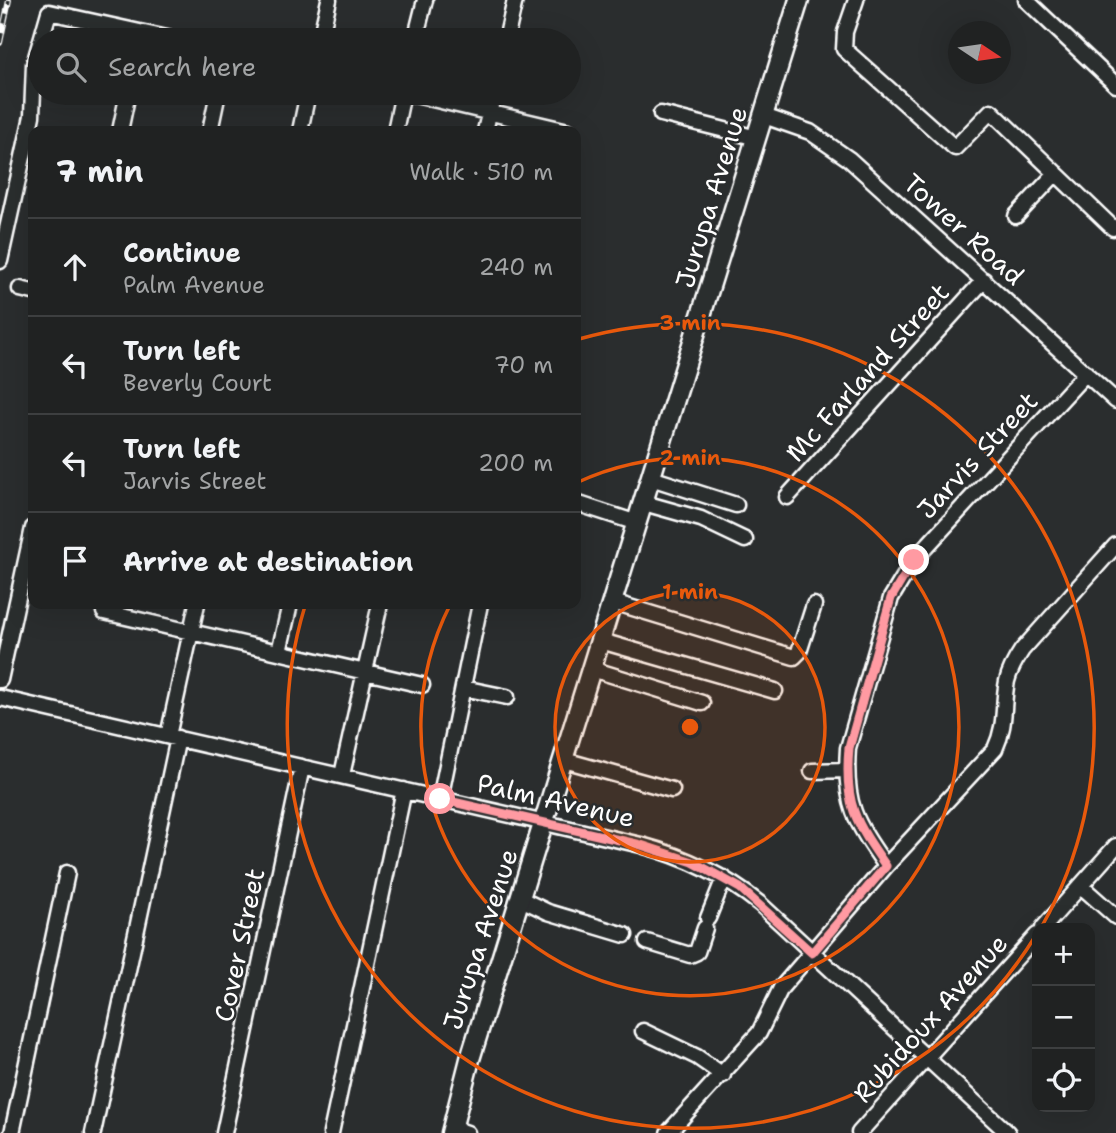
<!DOCTYPE html>
<meta charset="utf-8">
<style>
body{margin:0;font-family:"Shantell Sans",sans-serif;background:#2d2f2f;color:#f1f3f6}
.controls{position:absolute;right:21px;bottom:21px;display:grid;overflow:hidden;border-radius:14px;box-shadow:0 7px 28px #0002}
.controls button{width:63px;height:63px;display:grid;place-items:center;padding:0;border:0;border-bottom:2px solid #3d3f40;background:#202222;color:#f1f3f6;font:35px sans-serif}
.compass{position:absolute;left:948px;top:21px;width:63px;height:63px;border-radius:50%;background:#202222;box-shadow:0 7px 28px #0002;rotate:103deg}
.stop{position:absolute;width:21px;height:21px;margin:-16px;border:5px solid #ff9aa2;border-radius:50%;background:#fff}
.stop.end{background:#ff9aa2;border-color:#fff;box-shadow:0 2px 7px #0008}
.list{margin:0;padding:0;list-style:none}
h2{display:flex;justify-content:space-between;align-items:center;height:91px;margin:0;padding:0 28px;font-size:30px}
h2 small{font-size:23px;font-weight:400;color:#a2a4a5}
.list li{display:grid;grid-template-columns:46px 1fr auto;gap:21px;align-items:center;box-sizing:border-box;height:98px;padding:0 28px;border-top:2px solid #3d3f40}
.list b{display:block;font-size:26px;white-space:nowrap}
.list p{margin:0;font-size:23px;white-space:nowrap;color:#a2a4a5}
.list em{font-size:23px;font-style:normal;color:#a2a4a5}
.icon{flex:none;width:38px;height:38px;fill:none;stroke:currentColor;stroke-width:2;stroke-linecap:round;stroke-linejoin:round}
.map{position:relative;flex:none;width:1116px;height:1133px;overflow:hidden}
.search{position:absolute;background:#202222;box-shadow:0 7px 28px #0002;left:28px;top:28px;width:553px;height:77px;display:flex;align-items:center;gap:18px;box-sizing:border-box;padding:0 24px;border-radius:38px;color:#a2a4a5;font-size:26px}
.panel{position:absolute;background:#202222;box-shadow:0 7px 28px #0002;left:28px;top:126px;width:553px;height:483px;border-radius:14px}
.map>svg:first-child{display:block}
.lines{fill:none;stroke-linecap:round;stroke-linejoin:round}
.minor-casing{stroke:#fff;stroke-width:19}
.major-casing{stroke:#fff;stroke-width:23}
.minor{stroke:#2a2d2e;stroke-width:14}
.major{stroke:#2a2d2e;stroke-width:18}
.rail-casing{stroke:#fff;stroke-width:6}
.rail{stroke:#2a2d2e;stroke-width:3.5;stroke-dasharray:10;stroke-linecap:butt}
.route{stroke:#ff9aa2;stroke-width:9}
.ring{fill:none;stroke:#e8590c;stroke-width:3.5}
.labels{text-anchor:middle;dominant-baseline:central;stroke-width:5;stroke-linejoin:round;paint-order:stroke}
.street-label{font-size:26px;fill:#fff;stroke:#2a2d2e}
.centre{fill:#e8590c;stroke:#2a2d2e;stroke-width:3.5}
.ring-label{font-size:21px;text-anchor:middle;font-weight:bold;fill:#e8590c;stroke:#2a2d2e;stroke-width:5;stroke-linejoin:round;paint-order:stroke}
</style>
<div class="map">
<svg width="1116" height="1133" viewBox="0 0 1116 1133">
<rect width="100%" height="100%" fill="#2a2d2e"/>
<filter id="ink" filterUnits="userSpaceOnUse"><feTurbulence type="fractalNoise" baseFrequency=".0143" numOctaves="2"/><feDisplacementMap in="SourceGraphic" scale="14" xChannelSelector="R" yChannelSelector="G"/><feConvolveMatrix kernelMatrix="1 2 1 2 8 2 1 2 1" color-interpolation-filters="sRGB"/></filter>
<g filter="url(#ink)">
<g class="lines">
<defs>
<path id="minor" d="M856,0l-11,32 -1,17 111,99 36,-37 122,117
M1026,0l90,85
M41,40l8,-28 127,28
M320,40l9,-40
M415,40l10,-40
M506,40l9,-40
M407,93l161,38
M661,114l96,24
M764,116l46,16 39,27 267,242
M120,131l8,-38
M210,131l8,-38
M300,131l8,-38
M395,131l8,-38
M485,131l9,-38
M1016,216l40,-43
M0,261l32,-145 2,-52 6,-21
M20,289l13,3
M651,478l85,27
M787,497l197,-217
M576,503l61,20
M644,503l57,16 44,21
M613,602l181,55 5,-5 15,-47
M106,604l-2,8 318,73
M601,641l174,50
M279,652l11,-48
M592,669l110,34
M0,680l33,-152
M463,688l44,9
M0,698l641,147c45,12 83,30 119,59l248,229
M168,736l29,-132
M564,760l108,30
M812,771l35,-1
M342,775l38,-171
M440,799l40,-195
M886,866c-31,-45 -42,-61 -38,-118l43,-150 23,-38 172,-187
M1081,886l35,31
M521,899l27,13 77,23
M708,918l16,-40
M1043,928l73,-82
M647,942l43,13 7,-3 8,-24
M643,1031l54,26 26,18
M452,1128l15,5
M12,1133l55,-260
M93,1133l85,-395
M224,1133l78,-366
M331,1133l73,-343
M668,1133l91,-100 22,-45 105,-122 109,-117c12,-26 7,-43 12,-68 3,-12 9,-22 15,-31l94,-105
M859,1133l178,-198"/>
<path id="major" d="M451,1133l19,-74 329,-1059"/>
</defs>
<use href="#minor" class="minor-casing"/>
<use href="#major" class="major-casing"/>
<use href="#minor" class="minor"/>
<use href="#major" class="major"/>
<defs>
<path id="rail" d="M0,43l9,-43"/>
</defs>
<use href="#rail" class="rail-casing"/>
<use href="#rail" class="rail"/>
</g>
</g>
<g class="lines" filter="url(#ink)">
<path class="route" d="M440,799l201,46 52,17 47,26 72,65 74,-87c-31,-45 -42,-61 -37,-118l42,-150 23,-38"/>
</g>
<circle cx="690" cy="727" r="135" fill="#e8590c" fill-opacity=".12"/>
<g class="ring">
<circle cx="690" cy="727" r="135"/>
<path d="M576 483A269 269 0 1 1 450 605"/>
<path d="M1036 935A404 404 0 0 1 305 606M579 339A404 404 0 0 1 1042 926"/>
</g>
<g class="labels">
<g class="street-label">
<text transform="translate(711 197) rotate(-73)">Jurupa Avenue</text>
<text transform="translate(964 229) rotate(42)">Tower Road</text>
<text transform="translate(867 372) rotate(-48)">Mc Farland Street</text>
<text transform="translate(977 455) rotate(-47)">Jarvis Street</text>
<text transform="translate(556 800) rotate(13)">Palm Avenue</text>
<text transform="translate(480 939) rotate(-72)">Jurupa Avenue</text>
<text transform="translate(239 945) rotate(-78)">Cover Street</text>
<text transform="translate(930 1018) rotate(-48)">Rubidoux Avenue</text>
</g>
</g>
<circle cx="690" cy="727" r="10" class="centre"/>
<g class="ring-label">
<text x="690" y="330">3 min</text>
<text x="690" y="465">2 min</text>
<text x="690" y="599">1 min</text>
</g>
</svg>
<div class="controls">
<button>+</button>
<button>−</button>
<button><svg class="icon" aria-label="locate" viewBox="0 0 24 24"><circle cx="12" cy="12" r="6"/><path d="M12 2v4M12 18v4M2 12h4M18 12h4"/></svg></button>
</div>
<svg class="compass" viewBox="-18 -18 36 36"><path d="M0-13l5 13h-10z" fill="#e53935"/><path d="M0 13l5-13h-10z" fill="#a2a4a5"/></svg>
<div class="stop" style="left:440px;top:799px"></div>
<div class="stop end" style="left:914px;top:560px"></div>
<div class="search"><svg class="icon" aria-label="search" viewBox="0 0 24 24"><circle cx="10" cy="10" r="6"/><path d="M15 15l6 6"/></svg>Search here</div>
<section class="panel">
<h2>7 min<small>Walk · 510 m</small></h2>
<ul class="list">
<li><svg class="icon" aria-label="ahead" viewBox="0 0 24 24"><path d="M12 20V5M6 11l6-6 6 6"/></svg><div><b>Continue</b><p>Palm Avenue</p></div><em>240 m</em></li>
<li><svg class="icon" aria-label="left" viewBox="0 0 24 24"><path d="M17 20v-9H6M10 6l-5 5 5 5"/></svg><div><b>Turn left</b><p>Beverly Court</p></div><em>70 m</em></li>
<li><svg class="icon" aria-label="left" viewBox="0 0 24 24"><path d="M17 20v-9H6M10 6l-5 5 5 5"/></svg><div><b>Turn left</b><p>Jarvis Street</p></div><em>200 m</em></li>
<li><svg class="icon" aria-label="arrive" viewBox="0 0 24 24"><path d="M6 21V4h12l-3 4 3 4H6"/></svg><div><b>Arrive at destination</b></div></li>
</ul>
</section>
</div>
